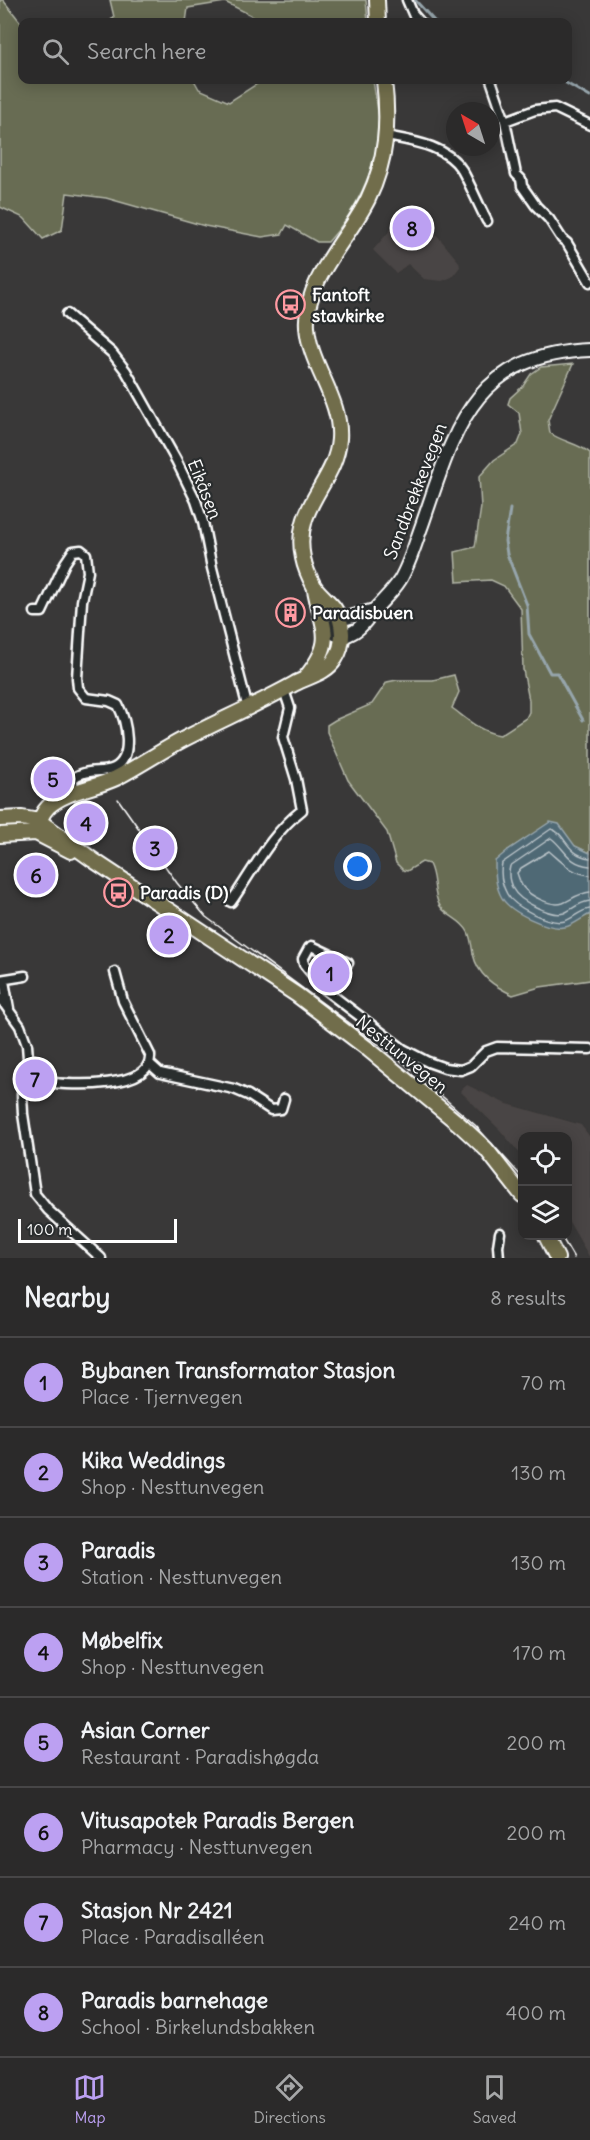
<!DOCTYPE html>
<meta charset="utf-8">
<style>
body{margin:0;font-family:Delius,sans-serif;background:#373636;color:#f1f3f6}
.controls{position:absolute;right:18px;bottom:18px;display:grid;overflow:hidden;border-radius:12px;box-shadow:0 3px 15px #0003}
.controls button{width:54px;height:54px;display:grid;place-items:center;padding:0;border:0;border-bottom:2px solid #474647;background:#2b2a2a;color:#f1f3f6;font:30px sans-serif}
.compass{position:absolute;left:446px;top:102px;width:54px;height:54px;border-radius:50%;background:#2b2a2a;box-shadow:0 3px 15px #0003;rotate:321deg}
.scale{position:absolute;left:18px;bottom:15px;width:159px;box-sizing:border-box;padding-left:6px;border:3px solid #fff;border-top:0;font-size:16px;line-height:21px;white-space:nowrap;color:#fff;-webkit-text-stroke:4px #2a2d2e;paint-order:stroke}
.you{position:absolute;left:358px;top:867px;width:21px;height:21px;margin:-15px;border:4px solid #fff;border-radius:50%;background:#1a73e8;box-shadow:0 0 0 9px #1a73e833}
.badge{display:grid;place-items:center;width:39px;height:39px;border-radius:50%;background:#bca0f2;color:#111;font-size:20px;font-weight:700}
.pin{position:absolute;translate:-50% -50%;border:3px solid #fff;box-shadow:0 2px 6px #0006}
.list{margin:0;padding:0;list-style:none}
h2{display:flex;justify-content:space-between;align-items:center;height:78px;margin:0;padding:0 24px;font-size:26px}
h2 small{font-size:20px;font-weight:400;color:#a6a7a8}
.list li{display:grid;grid-template-columns:39px 1fr auto;gap:18px;align-items:center;box-sizing:border-box;height:90px;padding:0 24px;border-top:2px solid #474647}
.list b{display:block;font-size:22px;white-space:nowrap}
.list p{margin:0;font-size:20px;white-space:nowrap;color:#a6a7a8}
.list em{font-size:20px;font-style:normal;color:#a6a7a8}
.icon{flex:none;width:33px;height:33px;fill:none;stroke:currentColor;stroke-width:2;stroke-linecap:round;stroke-linejoin:round}
.map{position:relative;flex:none;width:590px;height:1258px;overflow:hidden}
.search{position:absolute;background:#2b2a2a;box-shadow:0 3px 15px #0003;left:18px;right:18px;top:18px;height:66px;display:flex;align-items:center;gap:15px;box-sizing:border-box;padding:0 21px;border-radius:12px;color:#a6a7a8;font-size:22px}
.sheet{height:798px;background:#2b2a2a}
nav{display:flex;justify-content:space-around;align-items:center;box-sizing:border-box;height:84px;border-top:2px solid #474647;background:#2b2a2a;font-size:16px;color:#a6a7a8}
nav a{display:grid;justify-items:center;gap:3px}
nav .on{color:#bca0f2}
.map>svg:first-child{display:block}
.built{fill:#4a4544}
.green{fill:#676c52;stroke:#b3b6a8;stroke-width:1.5}
.water{fill:#506975;stroke:#96a5ac;stroke-width:1.5}
.lines{fill:none;stroke-linecap:round;stroke-linejoin:round}
.shore{stroke:#b9c3c8;stroke-width:1.5}
.stream{stroke:#96a5ac;stroke-width:3}
.street-casing{stroke:#fff;stroke-width:13}
.secondary-casing{stroke:#fff;stroke-width:16}
.primary-casing{stroke:#fff;stroke-width:18}
.street{stroke:#2a2d2e;stroke-width:8}
.secondary{stroke:#2a2d2e;stroke-width:12}
.primary{stroke:#716d4b;stroke-width:14}
.tram{stroke:#fff;stroke-width:1.5}
.labels{text-anchor:middle;dominant-baseline:central;stroke-width:4.5;stroke-linejoin:round;paint-order:stroke}
.poi-label{font-size:18px;font-weight:bold;fill:#fff;stroke:#2a2d2e;text-anchor:start}
.street-label{font-size:18px;fill:#fff;stroke:#2a2d2e}
</style>
<div class="map">
<svg width="590" height="1258" viewBox="0 0 590 1258">
<rect width="100%" height="100%" fill="#393838"/>
<filter id="ink" filterUnits="userSpaceOnUse"><feTurbulence type="fractalNoise" baseFrequency=".0167" numOctaves="2"/><feDisplacementMap in="SourceGraphic" scale="12" xChannelSelector="R" yChannelSelector="G"/><feConvolveMatrix kernelMatrix="1 2 1 2 8 2 1 2 1" color-interpolation-filters="sRGB"/></filter>
<g filter="url(#ink)">
<path class="built" d="M412,205l47,57 1,5 -8,10 -10,4 -18,-2 -16,-15 -12,9 -23,-23z
M467,1085l37,18 77,22 9,12v121l-22,-38v-84h-46v20l-22,-26 -40,-39z"/>
<path class="green" d="M0,0h3l19,24v56h172l5,9 30,13 34,-22h110c2,16 7,34 6,50 -3,40 -24,83 -51,112h-11l-30,-17 -5,9 -20,3 -57,-11 -99,-28 -39,-5 -5,37 -19,9 -19,-21 -24,-11z
M110,0h256l2,22h-113l-4,-7 -26,-13 -37,6 -2,14h-77l5,-5z
M573,364l-25,56 2,13c12,9 28,10 40,20v400l-15,-7 -47,-9 -20,13 72,69 10,-5v66l-50,7 -27,8c-19,-9 -35,-19 -40,-41 -1,-6 -2,-16 -5,-22 -7,-15 -27,-16 -31,-33 -4,-13 -2,-23 -8,-35l-7,-2 -15,9 -4,-1 -7,-7 -9,-31 -39,-52 -21,-48v-7l8,-5 37,-16 15,-22 10,-2h36l21,-5 5,17 -7,16c15,11 28,24 48,27l26,-17 3,-6v-12l-6,-30 -2,-61 -17,-23 -13,-6 -34,2 -2,-30 20,-5 6,-40 -2,-30 15,-17 24,-16 4,-10 -3,-21 -11,-9 2,-6 13,-12 8,-12 10,-7z"/>
<path class="water" d="M550,822l9,2 16,22 15,7v61c-7,3 -17,12 -25,13 -17,3 -55,-15 -63,-29 -7,-12 -7,-25 -7,-37l13,-11z"/>
<g class="lines">
<path class="shore" d="M590,858c-24,-3 -24,-25 -39,-29l-49,34c-2,10 0,22 5,31 7,13 43,31 58,27 9,-3 15,-11 25,-12
M590,866c-23,-2 -25,-18 -39,-28l-41,28c-2,8 -1,16 3,23 6,12 38,28 51,24 9,-4 15,-11 26,-12
M590,875c-18,-1 -28,-13 -41,-24l-28,17 -4,5c2,5 3,10 6,14 7,9 28,20 40,16 9,-4 16,-10 27,-11"/>
<path class="stream" d="M415,0l20,22
M566,83l24,14
M510,509l-5,32 2,13 20,51 2,29 21,39h7l26,47"/>
<defs>
<path id="street" d="M407,0l6,14 7,8
M491,80l14,41 11,53 5,5 1,7 14,20 13,13 13,20 5,4 23,39
M505,121l30,-11 20,-2 35,17
M386,136c26,5 60,9 76,34 9,16 16,34 25,51
M67,314l45,39 14,18 50,89 20,41 7,21 9,46 36,141
M35,612h7l23,-49 8,-12 8,-1 5,4 2,18 -6,29 -5,77 1,10 8,10 23,3 9,4c8,15 17,53 -4,63 -13,6 -29,0 -41,11l1,14
M231,902c23,-33 39,-67 71,-92l-6,-31 -13,-42 7,-29 -6,-18
M348,963l-36,-17 -3,2 -6,11 1,5 20,25 79,60 25,13 17,6 16,2 10,-4 15,-15 11,-4 93,2
M0,980l25,-4
M4,981l5,28
M0,998l20,28 7,19 1,13 -6,36 1,20 12,80 13,16 53,48
M28,1058l20,24c21,4 105,7 102,-27l-27,-54 -8,-29
M150,1064l10,9 74,16 14,6 23,15 10,-1 3,-10
M499,1258l-1,-12 2,-13"/>
<path id="secondary" d="M333,625l7,-5 34,-10
M325,630l17,7c20,-7 21,-14 34,-29 8,-9 17,-17 24,-28 10,-17 15,-36 22,-55 33,-95 49,-170 168,-175"/>
<path id="primary" d="M377,0l1,22
M306,677c30,-37 17,-46 9,-87
M0,819l22,-1 17,3 54,39 204,135 71,54 91,75 27,25 36,46
M36,833c2,-9 5,-19 12,-26 17,-16 47,-19 68,-29 23,-12 45,-27 68,-39 37,-19 74,-35 110,-55 14,-8 32,-10 41,-25 10,-15 9,-37 -1,-51 -6,-8 -15,-14 -20,-22 -5,-9 -9,-18 -11,-28 -11,-51 33,-75 36,-119 3,-40 -30,-74 -32,-113 -3,-45 42,-88 61,-127 19,-39 21,-77 16,-119
M0,835l36,-2 35,18
M546,1236l11,22"/>
</defs>
<use href="#street" class="street-casing"/>
<use href="#secondary" class="secondary-casing"/>
<use href="#primary" class="primary-casing"/>
<use href="#street" class="street"/>
<use href="#secondary" class="secondary"/>
<use href="#primary" class="primary"/>
<path class="tram" d="M118,799l59,84 29,34 199,147 70,61 47,52
M561,1236l13,22"/>
</g>
</g>
<defs>
<symbol id="bus-ring" viewBox="-11 -11 22 22"><circle r="9.5" fill="#2a2d2e" stroke="#ff9aa2" stroke-width="1.5"/><path d="M-5-6H5V4H4V6H2V4H-2V6H-4V4H-5ZM-3.5-4V0h7V-4ZM-3.5 1.2v1.5H-2V1.2ZM2 1.2v1.5H3.5V1.2Z" fill="#ff9aa2"/></symbol>
<symbol id="building-ring" viewBox="-11 -11 22 22"><circle r="9.5" fill="#2a2d2e" stroke="#ff9aa2" stroke-width="1.5"/><path d="M-4-6H4V6H1V3H-1V6H-4ZM-2.5-4.3h1.7v1.8h-1.7ZM.8-4.3h1.7v1.8H.8ZM-2.5-1h1.7V.8h-1.7ZM.8-1h1.7V.8H.8Z" fill="#ff9aa2"/></symbol>
</defs>
<g fill-rule="evenodd">
<use href="#bus-ring" x="274" y="288" width="33" height="33"/>
<use href="#building-ring" x="274" y="596" width="33" height="33"/>
<use href="#bus-ring" x="102" y="876" width="33" height="33"/>
</g>
<g class="labels">
<g class="poi-label">
<text x="312" y="294">Fantoft<tspan x="312" dy="21">stavkirke</tspan></text>
<text x="312" y="612">Paradisbuen</text>
<text x="140" y="892">Paradis (D)</text>
</g>
<g class="street-label">
<text transform="translate(205 489) rotate(68)">Eikåsen</text>
<text transform="translate(415 491) rotate(-69)">Sandbrekkevegen</text>
<text transform="translate(402 1054) rotate(39)">Nesttunvegen</text>
</g>
</g>
</svg>
<div class="controls">
<button><svg class="icon" aria-label="locate" viewBox="0 0 24 24"><circle cx="12" cy="12" r="6"/><path d="M12 2v4M12 18v4M2 12h4M18 12h4"/></svg></button>
<button><svg class="icon" aria-label="layers" viewBox="0 0 24 24"><path d="M12 4l9 5-9 5-9-5zM3 14l9 5 9-5"/></svg></button>
</div>
<svg class="compass" viewBox="-18 -18 36 36"><path d="M0-13l5 13h-10z" fill="#e53935"/><path d="M0 13l5-13h-10z" fill="#a6a7a8"/></svg>
<div class="scale">100 m</div>
<div class="you"></div>
<div class="pin badge" style="left:330px;top:973px">1</div>
<div class="pin badge" style="left:169px;top:935px">2</div>
<div class="pin badge" style="left:155px;top:848px">3</div>
<div class="pin badge" style="left:86px;top:823px">4</div>
<div class="pin badge" style="left:53px;top:779px">5</div>
<div class="pin badge" style="left:36px;top:875px">6</div>
<div class="pin badge" style="left:35px;top:1079px">7</div>
<div class="pin badge" style="left:412px;top:228px">8</div>
<div class="search"><svg class="icon" aria-label="search" viewBox="0 0 24 24"><circle cx="10" cy="10" r="6"/><path d="M15 15l6 6"/></svg>Search here</div>
</div>
<section class="sheet">
<h2>Nearby<small>8 results</small></h2>
<ul class="list">
<li><span class="badge">1</span><div><b>Bybanen Transformator Stasjon</b><p>Place · Tjernvegen</p></div><em>70 m</em></li>
<li><span class="badge">2</span><div><b>Kika Weddings</b><p>Shop · Nesttunvegen</p></div><em>130 m</em></li>
<li><span class="badge">3</span><div><b>Paradis</b><p>Station · Nesttunvegen</p></div><em>130 m</em></li>
<li><span class="badge">4</span><div><b>Møbelfix</b><p>Shop · Nesttunvegen</p></div><em>170 m</em></li>
<li><span class="badge">5</span><div><b>Asian Corner</b><p>Restaurant · Paradishøgda</p></div><em>200 m</em></li>
<li><span class="badge">6</span><div><b>Vitusapotek Paradis Bergen</b><p>Pharmacy · Nesttunvegen</p></div><em>200 m</em></li>
<li><span class="badge">7</span><div><b>Stasjon Nr 2421</b><p>Place · Paradisalléen</p></div><em>240 m</em></li>
<li><span class="badge">8</span><div><b>Paradis barnehage</b><p>School · Birkelundsbakken</p></div><em>400 m</em></li>
</ul>
</section>
<nav>
<a class="on"><svg class="icon" aria-label="map" viewBox="0 0 24 24"><path d="M3 6l6-2 6 2 6-2v14l-6 2-6-2-6 2zM9 4v14M15 6v14"/></svg>Map</a>
<a><svg class="icon" aria-label="directions" viewBox="0 0 24 24"><path d="M12 3l9 9-9 9-9-9zM9 14v-3h6M13 9l2 2-2 2"/></svg>Directions</a>
<a><svg class="icon" aria-label="saved" viewBox="0 0 24 24"><path d="M7 4h10v16l-5-4-5 4z"/></svg>Saved</a>
</nav>
